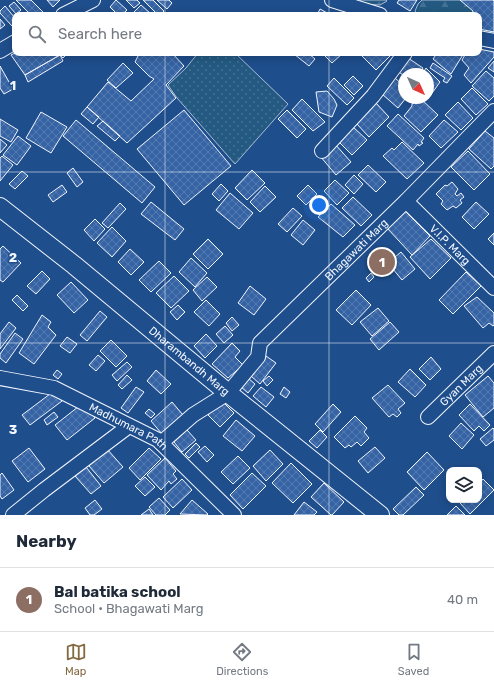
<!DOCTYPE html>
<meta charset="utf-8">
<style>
body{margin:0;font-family:Rubik,sans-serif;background:#f2f2f3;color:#1f2937}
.controls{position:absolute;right:12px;bottom:12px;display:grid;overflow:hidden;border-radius:8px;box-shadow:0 2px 10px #0003}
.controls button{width:36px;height:36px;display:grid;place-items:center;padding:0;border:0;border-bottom:1px solid #e0e1e3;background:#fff;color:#1f2937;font:20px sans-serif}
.compass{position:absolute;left:398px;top:68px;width:36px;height:36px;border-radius:50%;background:#fff;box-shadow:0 2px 10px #0003;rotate:135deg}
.you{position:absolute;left:319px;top:205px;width:14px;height:14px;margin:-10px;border:3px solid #fff;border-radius:50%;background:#1a73e8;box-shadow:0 0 0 6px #1a73e833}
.badge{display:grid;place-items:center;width:26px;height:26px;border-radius:50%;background:#846941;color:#fff;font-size:13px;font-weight:700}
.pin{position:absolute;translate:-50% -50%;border:2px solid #fff;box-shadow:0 1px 4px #0006}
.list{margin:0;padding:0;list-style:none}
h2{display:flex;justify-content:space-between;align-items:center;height:52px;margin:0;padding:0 16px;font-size:17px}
h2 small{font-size:13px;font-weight:400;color:#747a83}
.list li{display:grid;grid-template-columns:26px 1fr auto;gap:12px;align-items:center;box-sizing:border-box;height:64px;padding:0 16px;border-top:1px solid #e0e1e3}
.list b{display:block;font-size:15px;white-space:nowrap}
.list p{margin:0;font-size:13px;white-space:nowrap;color:#747a83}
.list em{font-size:13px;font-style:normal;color:#747a83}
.icon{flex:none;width:22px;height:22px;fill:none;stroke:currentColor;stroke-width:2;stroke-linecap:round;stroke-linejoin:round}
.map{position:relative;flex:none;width:494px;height:515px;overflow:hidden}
.search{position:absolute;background:#fff;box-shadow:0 2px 10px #0003;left:12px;right:12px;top:12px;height:44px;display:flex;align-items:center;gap:10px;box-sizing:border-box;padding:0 14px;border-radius:8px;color:#747a83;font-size:15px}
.sheet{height:116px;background:#fff}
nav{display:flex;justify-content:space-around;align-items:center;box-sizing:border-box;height:56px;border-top:1px solid #e0e1e3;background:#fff;font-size:11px;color:#747a83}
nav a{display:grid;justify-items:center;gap:2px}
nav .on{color:#846941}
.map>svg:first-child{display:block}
.forest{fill:url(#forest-firs);stroke:#a8bbd7}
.park{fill:url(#park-dots);stroke:#a8bbd7}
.building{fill:url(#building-cross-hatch);stroke:#f2f6ff}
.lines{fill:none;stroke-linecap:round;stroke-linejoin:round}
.minor-casing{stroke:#f2f6ff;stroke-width:16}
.major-casing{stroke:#f2f6ff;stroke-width:20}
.minor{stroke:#1f4e8c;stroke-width:14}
.major{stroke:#1f4e8c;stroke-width:18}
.grid{fill:none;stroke:#f2f6ff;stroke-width:1;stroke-opacity:0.55}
.labels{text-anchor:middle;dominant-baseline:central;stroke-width:3;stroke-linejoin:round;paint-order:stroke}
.street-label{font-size:11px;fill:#f2f6ff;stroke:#1f4e8c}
.grid-label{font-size:13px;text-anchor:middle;font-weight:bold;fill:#f2f6ff;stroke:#1f4e8c;stroke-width:3;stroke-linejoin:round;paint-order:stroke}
</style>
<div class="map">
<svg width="494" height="515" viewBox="0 0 494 515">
<defs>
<pattern id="forest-firs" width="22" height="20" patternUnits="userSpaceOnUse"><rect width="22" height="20" fill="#245a82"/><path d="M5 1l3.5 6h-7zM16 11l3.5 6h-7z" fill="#447295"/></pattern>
<pattern id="park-dots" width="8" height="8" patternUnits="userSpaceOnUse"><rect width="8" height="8" fill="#245a82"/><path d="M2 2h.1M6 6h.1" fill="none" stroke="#447295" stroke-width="1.8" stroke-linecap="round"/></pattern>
<pattern id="building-cross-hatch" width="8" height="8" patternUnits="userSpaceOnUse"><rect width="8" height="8" fill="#3563a3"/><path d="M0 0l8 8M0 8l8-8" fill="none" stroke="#537ab1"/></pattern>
</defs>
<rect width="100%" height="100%" fill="#1f4e8c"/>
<path class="forest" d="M360,0h26l1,1 -7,4 -17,-1z
M422,0h72v37l-15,-3v-19h-61l-3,-4 3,-7z"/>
<path class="park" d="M198,53h37l53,51 -53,60 -58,-66 -9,-13 18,-17z"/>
<path class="building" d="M16,0h15l14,14 -14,1z
M47,0h13l-7,7z
M116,0l11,10 -5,5h-4l-8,-8z
M126,0h11l3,3 -6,5z
M143,0h10l11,11 -4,4h-2z
M157,0h12l3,3 -5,6z
M399,0h18l-7,11 -13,-8z
M460,0h33l1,1v31l-15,-3v-14h-7l1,-4z
M14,2l7,8 -5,4 -7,-8z
M141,5l9,8 -2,2h-11l-3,-3z
M5,6l10,12v6l-3,2 -12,-13v-2z
M320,9l11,6h-14z
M0,19l5,6 -5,4z
M479,49l15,3v5l-23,26 -7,-8 5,-7 -7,-8 4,-7h13z
M15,53h43l2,2 -35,20 -14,-20z
M59,53h6l1,2 -3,3 -4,-4z
M138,53h34l12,13 -18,19 10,13 -49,45 -40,-36 21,-25 23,19 23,-22 -5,-3 -14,-14 4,-8z
M294,53h14l7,6 -6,7 -15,-12z
M322,53h21l-11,10z
M364,53h25l2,2 -15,15 -14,-14z
M437,53h27l-13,21 -18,-15z
M60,55l3,6 -35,21 -3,-7z
M408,58l15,10 -4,6h-15v2l-5,-4z
M494,61v11l-6,-4z
M123,63l10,10 -17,15 -9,-8z
M433,63l19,13 -5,7 -4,-2 2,-3 -15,-10z
M0,66l13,23 -9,5 -4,-6z
M426,68l14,14 -10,14 -2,-1v-21h-6z
M486,71l8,7v18l-5,5 -17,-15z
M353,76l10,10 -9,9 -10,-10z
M334,78l20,20 -7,7 -20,-19z
M395,78l9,8v12h2l-8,10 -16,-14z
M472,88l16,16 -12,11 -15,-16z
M327,91l7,8 3,6 -5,12 -13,-5 -3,-20z
M419,98h1l18,17 -17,17 -17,-16 8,-10v-2z
M302,99l23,23 -12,9 -21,-21z
M458,102l15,16 -12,12 -16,-15z
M376,103l13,14 -20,20 -13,-14z
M87,107l12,10 -6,7 -12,-10z
M184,110l47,56 -47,39 -47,-56z
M287,110l19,19 -9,9 -19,-19z
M41,112l26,15 -16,26 -25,-15z
M398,114l26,24 -3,4 2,1 -4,3 -1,-2 -5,6 -26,-24z
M0,119l18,11 -7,12 -11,-6z
M76,120l79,67 -13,16 -79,-67z
M444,120l14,12 -17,16 -12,-12z
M103,121l17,15 -5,5 -18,-15z
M352,126l15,14 -15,15 -14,-14z
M485,131l9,7v28l-3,3 -22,-20z
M18,136l13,10 -14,19 -14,-10z
M0,139l7,6 -7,8z
M402,142l22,21 -17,16 -24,-23 9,-8 2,2z
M334,143l17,19 -15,13 -16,-19z
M468,151l22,23 -16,16 -23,-23z
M2,156l11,9 -13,16v-23z
M368,165l18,17 -10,10 -18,-17z
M73,168l10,14 -6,5 -10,-14z
M252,170l13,13 -18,17 -12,-12z
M22,171l6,5 -13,13 -6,-5z
M354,175l9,9 -9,10 -9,-9z
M335,180l14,13 -12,12 -13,-14z
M452,182l6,7 -3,5 2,2 4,-3 3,4 -4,3 2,3 -6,5 -3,-2 -6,4 -6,-6 2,-3 -7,-7 9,-9 2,1z
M221,184l7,7 -9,10 -7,-7z
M62,185l5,7 -14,10 -5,-7z
M308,185l9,9 -11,11 -9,-9z
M265,186l11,11 -16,15 -10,-10z
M230,193l23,20 -14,16 -23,-19z
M353,197l19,18 -11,11 -19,-18z
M151,202l33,27 -9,11 -34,-26z
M476,202l13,12 -15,15 -12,-12z
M120,203l6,6 -18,19 -6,-5z
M331,204l24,21 -12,12 -25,-20z
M293,208l9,8 -15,16 -9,-8z
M405,211l25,25 -18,19 -25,-27z
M95,219l10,10 -11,12 -10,-11z
M303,220l12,10 -12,15 -12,-10z
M112,227l14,14 -14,16 -15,-14z
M494,233v12l-6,-6z
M208,239l15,15 -15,15 -15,-15z
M431,239l20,19 -21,21 -20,-22z
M3,246l18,17 -18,19 -3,-2v-31z
M130,249l14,13 -13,13 -13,-13z
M401,252l14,17 -13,11 -14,-17z
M191,258l16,15 -12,14 -16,-15z
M159,261l12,12 -20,19 -12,-12z
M42,271l8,8 -14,15 -9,-8z
M466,272l15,14 -28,28 -14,-14z
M371,273l3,4 -5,5 -3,-4z
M174,276l15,15 -18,17 -15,-15z
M207,277l10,10 -15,14 -9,-11z
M71,282l17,18 -14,13 -17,-18z
M250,286l16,13 -12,16 -16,-12z
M356,290l15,15 -19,20 -16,-15z
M17,295l11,11 -5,5 -11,-11z
M477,297l17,16v12l-1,1 -4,-3 -6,5 -19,-22z
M206,300l14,14 -11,12 -15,-14z
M178,305l7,7 -8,8 -7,-8z
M378,308l11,13 -17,15 -12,-14z
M100,311l7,6 -20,24 -7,-6z
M42,315l9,7 -3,5 8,8 -22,29 -15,-11z
M232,317l7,8 -7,6 -6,-8z
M9,322l7,6 -16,21v-15z
M390,322l9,10 -20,18 -9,-11z
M225,326l8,9 -9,8 -8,-9z
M15,333l8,6 -17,24 -6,-5v-4z
M206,334l11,12 -12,12 -11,-12z
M67,337l10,7 -7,9 -10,-7z
M111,340l16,16 -11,11 -16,-16z
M232,343l8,8 -5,6 8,8 -15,13 -16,-14z
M98,355l7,6 -9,10 -7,-6z
M266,356l10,7 -16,21 -9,-8z
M431,357l10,12 -11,11 -11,-11z
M127,362l5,5 -15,14 -5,-6z
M410,369l16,16 -11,12 -17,-15z
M57,370l5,4 -4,5 -5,-4z
M156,370l15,14 -10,10 -14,-13z
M127,375l5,5 -10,9 -4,-4z
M269,376l4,4 -6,6 -4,-5z
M488,376l6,7v25l-11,9 -18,-22z
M248,378l7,6 -7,9 -7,-6z
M388,385l17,18 -7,6 3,4 -4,4 -4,-3 -4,3 -17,-19z
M136,387l8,5 -16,21 -7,-5z
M261,387l13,10 -8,10 -13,-11z
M284,387l6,5 -4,6 -6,-4z
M54,391l8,10 -32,24 -8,-10z
M222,401l12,12 -14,14 -12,-12z
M172,402l11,13 -21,19 -11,-13z
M83,403l12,15 -28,22 -12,-15z
M333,404l8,8 -18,20 -8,-8z
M470,404l20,21 -6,6 -5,-5 -5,5 -15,-16z
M149,409l6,5 -4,4 -6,-5z
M54,412l4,5 -11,8 -3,-5z
M355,416l12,12 -3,4 5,6 -8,8 -4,-4 -6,5 -2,-2 -4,3 -11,-11z
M236,420l19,16 -13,15 -19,-15z
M461,423l13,12 -12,14 -13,-13z
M493,428l1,1v11l-8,6 -6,-7z
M187,430l9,10 -14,12 -8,-10z
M320,430l7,7 -10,11 -8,-7z
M196,443l4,4 -11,11 -4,-4z
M205,446l9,9 -7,7 -9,-10z
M375,447l10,11 -17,15 -10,-12z
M29,448l16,21 -17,13 -16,-21z
M149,448l12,11 -21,21 -11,-12z
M107,449l16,18 -19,16 -15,-17z
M270,450l13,14 -17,17 -13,-15z
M427,452l17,18 -20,20 -17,-18z
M238,456l12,12 -17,16 -12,-12z
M165,458l11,13 -3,3 4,5 -6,5 -2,-3 -8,9 -14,-15z
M291,463l21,21 -19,19 -21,-20z
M86,467l15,19 -10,8 -16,-18z
M2,473l12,17 -12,9 -2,-3v-21z
M252,473l14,13 -23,23 -13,-14z
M145,477l10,10 -10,9 -10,-10z
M182,479l10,11 -19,18 -10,-11z
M483,479l11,11 -24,24 -10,-11 3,-3h16v-16z
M324,483l20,19 -12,13h-1l-20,-18z
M416,487l8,8 -21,20h-4l-6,-6z
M159,498l11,12 -5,5h-9l-7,-8z
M95,500l7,9 -8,6h-4l-5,-7z
M192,500l16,14 -1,1 -27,-1z
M304,502l13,10 -3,3h-20z
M456,506l9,9h-18z
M149,509l4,6h-12z"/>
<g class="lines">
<defs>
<g id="minor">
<path d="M332,0l48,15"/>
<path d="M63,15l30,-15"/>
<path d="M479,38l15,3"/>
<path d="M0,51l15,-9"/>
<path d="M322,151l51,-55 32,-43"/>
<path id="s1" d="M406,201l88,87"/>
<path id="s2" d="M0,378l54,10 104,52 76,75"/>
<path id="s3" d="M428,417l66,-64"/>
<path id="s4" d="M161,443l32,-28 35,-22 30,-36 2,-14 146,-142 88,-90"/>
<path d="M13,515l31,-25 85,-64"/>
</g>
<g id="major">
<path id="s5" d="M0,207l74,58 154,128 152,122"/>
</g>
</defs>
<use href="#minor" class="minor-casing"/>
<use href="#major" class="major-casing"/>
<use href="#minor" class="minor"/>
<use href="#major" class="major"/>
</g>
<path class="grid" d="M165,0v15M329,0v15M165,53v462M329,53v462M0,172h494M0,343h494"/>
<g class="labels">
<g class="street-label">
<text stroke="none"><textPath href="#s1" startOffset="62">V.I.P. Marg</textPath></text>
<text stroke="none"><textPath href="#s4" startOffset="279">Bhagawati Marg</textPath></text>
<text stroke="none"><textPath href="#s5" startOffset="244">Dharambandh Marg</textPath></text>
<text stroke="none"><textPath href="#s3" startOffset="46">Gyan Marg</textPath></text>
<text stroke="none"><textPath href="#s2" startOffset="139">Madhumara Path</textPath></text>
</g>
</g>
<g class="grid-label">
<text x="13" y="90">1</text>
<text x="13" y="262">2</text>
<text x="13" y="434">3</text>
</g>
</svg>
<div class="controls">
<button><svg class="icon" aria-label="layers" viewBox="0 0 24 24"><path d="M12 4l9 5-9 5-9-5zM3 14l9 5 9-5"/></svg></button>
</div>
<svg class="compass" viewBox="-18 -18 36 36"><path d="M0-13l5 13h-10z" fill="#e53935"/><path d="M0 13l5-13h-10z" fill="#747a83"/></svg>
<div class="you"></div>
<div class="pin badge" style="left:382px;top:262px;background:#8d6e63">1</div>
<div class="search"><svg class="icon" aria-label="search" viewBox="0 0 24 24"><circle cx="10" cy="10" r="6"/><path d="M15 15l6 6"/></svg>Search here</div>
</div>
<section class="sheet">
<h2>Nearby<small></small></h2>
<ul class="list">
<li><span class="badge" style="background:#8d6e63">1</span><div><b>Bal batika school</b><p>School · Bhagawati Marg</p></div><em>40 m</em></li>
</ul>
</section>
<nav>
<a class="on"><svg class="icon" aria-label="map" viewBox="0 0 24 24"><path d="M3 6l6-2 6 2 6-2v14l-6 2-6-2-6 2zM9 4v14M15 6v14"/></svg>Map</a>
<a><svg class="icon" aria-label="directions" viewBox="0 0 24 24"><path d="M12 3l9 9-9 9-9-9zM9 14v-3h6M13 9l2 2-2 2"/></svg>Directions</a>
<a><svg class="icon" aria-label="saved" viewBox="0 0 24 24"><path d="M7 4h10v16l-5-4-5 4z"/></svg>Saved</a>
</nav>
